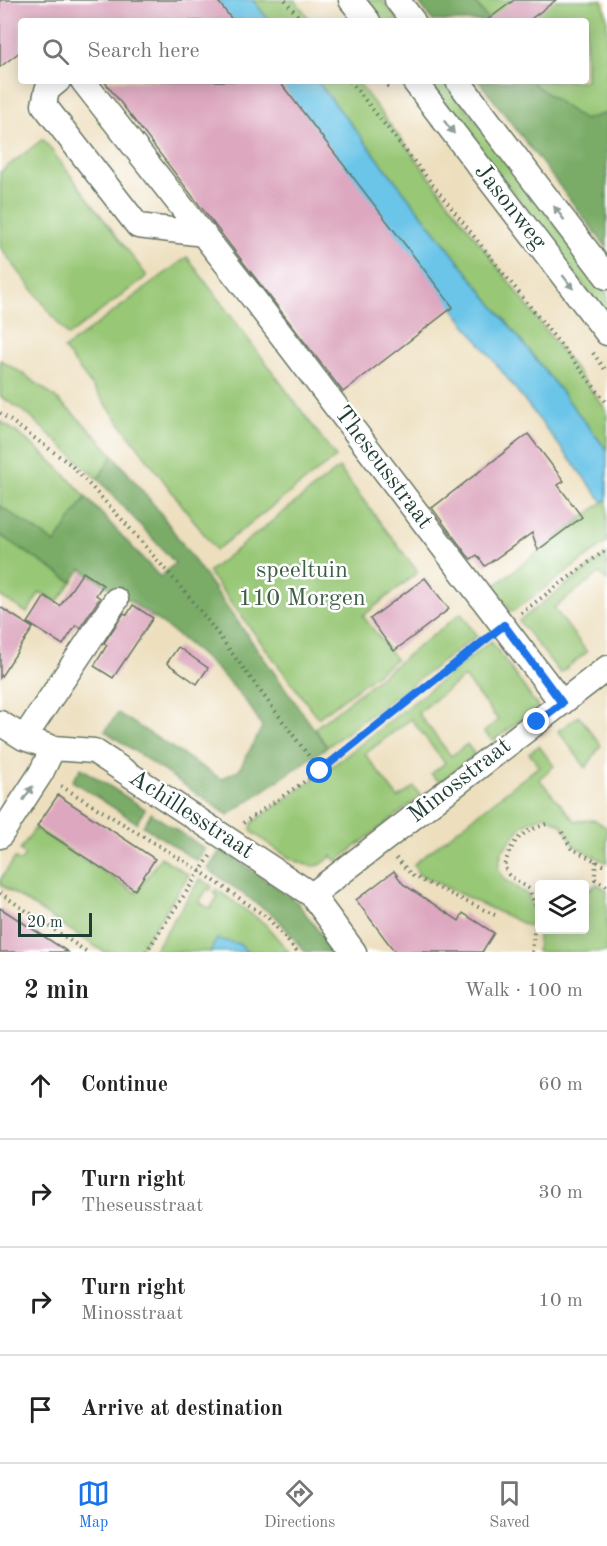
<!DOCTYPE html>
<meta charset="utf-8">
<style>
body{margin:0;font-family:"Old Standard TT",serif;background:#f6f6f6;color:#222}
.controls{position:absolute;right:18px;bottom:18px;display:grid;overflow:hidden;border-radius:6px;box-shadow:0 3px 15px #0003}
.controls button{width:54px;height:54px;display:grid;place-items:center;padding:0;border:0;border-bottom:2px solid #e0e0e0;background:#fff;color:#222;font:30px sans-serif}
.scale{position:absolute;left:18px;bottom:15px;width:74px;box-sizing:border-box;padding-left:6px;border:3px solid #1f3d34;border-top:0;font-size:16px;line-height:21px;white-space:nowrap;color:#1f3d34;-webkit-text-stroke:4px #fff;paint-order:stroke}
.stop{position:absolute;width:18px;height:18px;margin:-14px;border:4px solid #1a73e8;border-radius:50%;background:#fff}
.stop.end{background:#1a73e8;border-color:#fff;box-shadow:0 2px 6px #0008}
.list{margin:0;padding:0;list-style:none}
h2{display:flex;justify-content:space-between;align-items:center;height:78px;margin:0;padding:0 24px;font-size:26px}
h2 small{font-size:20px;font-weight:400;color:#767676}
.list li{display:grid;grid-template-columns:39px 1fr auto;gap:18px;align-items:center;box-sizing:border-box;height:108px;padding:0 24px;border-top:2px solid #e0e0e0}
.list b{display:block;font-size:22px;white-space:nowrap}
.list p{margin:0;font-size:20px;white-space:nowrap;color:#767676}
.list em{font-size:20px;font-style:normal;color:#767676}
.icon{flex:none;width:33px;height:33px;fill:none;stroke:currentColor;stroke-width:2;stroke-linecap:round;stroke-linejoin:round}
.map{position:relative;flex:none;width:607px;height:952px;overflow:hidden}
.search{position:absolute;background:#fff;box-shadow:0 3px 15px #0003;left:18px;right:18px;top:18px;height:66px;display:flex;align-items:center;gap:15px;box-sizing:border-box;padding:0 21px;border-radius:6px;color:#767676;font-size:22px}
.sheet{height:510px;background:#fff}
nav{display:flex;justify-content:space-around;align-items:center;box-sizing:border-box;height:84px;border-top:2px solid #e0e0e0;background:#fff;font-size:16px;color:#767676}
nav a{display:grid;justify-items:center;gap:3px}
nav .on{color:#1a73e8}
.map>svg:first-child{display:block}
.green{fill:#98c776;stroke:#5c8255;stroke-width:1.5}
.forest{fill:#7aac67;stroke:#4c744e;stroke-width:1.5}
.water{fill:#6ac5e8;stroke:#44818e;stroke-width:1.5}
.building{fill:#dda7bf}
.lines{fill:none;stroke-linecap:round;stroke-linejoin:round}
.minor-casing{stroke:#677664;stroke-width:27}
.path{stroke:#677664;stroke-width:4;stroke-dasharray:1.5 4.5;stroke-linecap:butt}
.minor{stroke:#fff;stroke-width:24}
.oneway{fill:#8f9e9a}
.route{stroke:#1a73e8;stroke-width:8}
.labels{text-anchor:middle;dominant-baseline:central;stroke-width:5;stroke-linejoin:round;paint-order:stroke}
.street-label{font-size:24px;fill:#1f3d34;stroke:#fff}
.park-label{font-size:24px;fill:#3d6044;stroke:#fff}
</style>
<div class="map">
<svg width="607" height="952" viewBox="0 0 607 952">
<rect width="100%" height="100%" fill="#fff"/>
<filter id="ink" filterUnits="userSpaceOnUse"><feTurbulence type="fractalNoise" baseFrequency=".0167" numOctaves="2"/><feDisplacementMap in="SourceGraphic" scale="12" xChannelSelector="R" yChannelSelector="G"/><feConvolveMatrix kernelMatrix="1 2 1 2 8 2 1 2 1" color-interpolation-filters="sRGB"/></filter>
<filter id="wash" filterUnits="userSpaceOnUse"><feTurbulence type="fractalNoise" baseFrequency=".008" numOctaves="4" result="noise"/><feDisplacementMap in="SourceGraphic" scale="24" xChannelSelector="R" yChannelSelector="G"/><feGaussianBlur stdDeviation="1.35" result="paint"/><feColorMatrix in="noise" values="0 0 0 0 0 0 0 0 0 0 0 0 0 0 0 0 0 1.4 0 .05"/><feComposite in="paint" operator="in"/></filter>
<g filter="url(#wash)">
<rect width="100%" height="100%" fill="#eddfbe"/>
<path class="green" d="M253,0h42l16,21h-42z
M367,0h16l16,21h-16z
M473,0h129l5,18v95l-23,7 -49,-35 -3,-4h54v-60h-97z
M317,81h40l250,330v39z
M428,81h17l162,211v24z
M43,139l104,137 -79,60 -68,-89v-75z
M187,257l149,200 -120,93 -152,-201z
M0,360c44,24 81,58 113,95l-15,24 -72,-66 -26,-17z
M0,421c31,20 61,48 86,76l-30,47 -56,-38z
M339,468l79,104 -55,44 33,43 -78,59 -110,-146z
M607,499v43l-95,70 -19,-25z
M0,535l72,47 -15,20 -17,-10 -13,21 -27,-17z
M607,554v27l-7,-8 -46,35 33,44 -27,21 -41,-52z
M461,613l16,23 -150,111 -12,-19z
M491,641l47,66 -45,34 -9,-9 14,-12 -34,-43 -46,36 33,43 16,-12 8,11 -35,27 -9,-8 14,-11 -34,-44 -46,35 33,44 16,-11 7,9 -84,65 -5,-5c-4,3 -8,7 -12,9 -20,6 -53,-23 -69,-34l1,-8 90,-64z
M579,716l22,29 -15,23 -28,-37z
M539,746l15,20 -15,13 36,42 20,-1 12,8v35l-33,-17 -12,-21 -17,-10 -22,10 -21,26 -4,17 6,11 24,16 7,17 -5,15 -112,-53 -4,-10 125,-98 -10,-13z
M35,828l101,65 25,-36 28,18 -51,77h-34l-103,-67 -1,-5 15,-22 5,4 5,-7 -5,-5z
M200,879l12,7 -2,4 -3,-1 -8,13 11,7 8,-13 -5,-3 3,-4 49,35 24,28h-42l-8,-8 -22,-4 -7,12h-57z
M597,884l10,6v62h-70l2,-26 1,4h44l1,-37z"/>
<path class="forest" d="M417,0h56l16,21h-56z
M479,81h53l3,4 49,35 23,-7v135z
M113,455l46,56 168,236 -99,68 -123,-84 13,-18 103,66 18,-9 23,-43c-8,-17 -21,-32 -33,-45 -43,-46 -95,-78 -148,-113l-9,13 -72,-47v-29l55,37 31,-46 74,80 15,-14 -77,-84z
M81,768l64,41 -8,14 -65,-42z
M151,813l54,36 -8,12 -54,-35z
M221,849l76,53 37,50h-29l-28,-34 -69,-49z"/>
<path class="water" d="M214,0h39l16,21h-39z
M277,81h40l290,369v49l-4,3z
M217,939l22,5 8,8h-37z"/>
<g id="blocks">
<path class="building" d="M0,0h217l16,21h-212v30l-21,16z
M514,0h42l-28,21h-42z
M104,81h175l174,226 -110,85z
M528,434l36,47 -6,4 24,32 -44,33 -6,-17 -47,33 -8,-11 -6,4 -4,-4 -35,-47z
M83,572l20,13 -7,10 4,3 -20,30 -4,-3 -13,20 -35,-22 17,-27 15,10z
M425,578l24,31 -55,42 -24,-32z
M133,605l20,13 -40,60 -19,-12 13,-21 -3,-2 20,-30 3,2z
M0,607l33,21 -33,50z
M178,647l30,21 -11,16 -30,-21z
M58,795l97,64 -20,31 -98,-64z
M394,871l9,13 56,37 4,-8 31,20 -12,19h-87l-39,-52z
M0,908l8,5 60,39h-68z"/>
</g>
</g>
<g filter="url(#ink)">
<use href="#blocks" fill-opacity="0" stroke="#677664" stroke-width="1.5"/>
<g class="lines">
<defs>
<path id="minor" d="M351,0l17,21
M397,0l16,21
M58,81l-11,9 -3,15 94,121 66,8
M83,81l167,213 312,409
M414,81l193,252
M458,81l149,196
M0,723l24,15 29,10 41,3 218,144 42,57
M24,738l92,-138
M0,836l41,-63 12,-25
M312,895l295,-227"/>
</defs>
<use href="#minor" class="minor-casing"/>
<path class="path" d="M285,0l17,21
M350,81l257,322
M384,81l7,9
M593,353l14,19
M0,413l70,51 57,61 69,80 124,166
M521,613l86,-64
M61,786l139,85 68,47 29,34
M243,823l77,-52 166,-132
M562,832l9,16 36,19
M396,858l17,18 84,40
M596,861l-1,18 12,7
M0,893l87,59
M482,951l1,1
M146,952l65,-97
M532,952l2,-21 5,-17 -10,-25 -20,-14 -5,-9c10,-29 16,-33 45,-43"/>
<use href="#minor" class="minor"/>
</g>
<defs><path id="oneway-solid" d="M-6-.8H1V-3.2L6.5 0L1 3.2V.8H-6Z" transform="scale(1.5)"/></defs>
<g class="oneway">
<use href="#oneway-solid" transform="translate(449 127) rotate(52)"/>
<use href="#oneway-solid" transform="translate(559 213) rotate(-127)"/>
<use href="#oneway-solid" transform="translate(568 282) rotate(52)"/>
<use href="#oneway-solid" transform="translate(28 793) rotate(-56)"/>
</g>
</g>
<g class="lines" filter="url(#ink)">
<path class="route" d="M320,771l184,-146 58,78 -25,19"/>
</g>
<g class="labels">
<g class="street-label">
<text transform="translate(510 207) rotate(52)">Jasonweg</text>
<text transform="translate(383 468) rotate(53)">Theseusstraat</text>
<text transform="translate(460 781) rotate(-38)">Minosstraat</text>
<text transform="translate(191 815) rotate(33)">Achillesstraat</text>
</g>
<g class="park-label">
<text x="302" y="571">speeltuin<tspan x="302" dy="28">110 Morgen</tspan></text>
</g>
</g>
</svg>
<div class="controls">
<button><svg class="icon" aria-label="layers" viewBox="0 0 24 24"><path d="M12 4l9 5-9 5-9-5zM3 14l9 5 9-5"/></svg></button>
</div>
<div class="scale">20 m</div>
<div class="stop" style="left:320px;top:771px"></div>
<div class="stop end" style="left:537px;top:722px"></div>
<div class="search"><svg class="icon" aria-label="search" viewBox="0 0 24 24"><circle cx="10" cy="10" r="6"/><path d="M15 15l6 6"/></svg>Search here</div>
</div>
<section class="sheet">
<h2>2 min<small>Walk · 100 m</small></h2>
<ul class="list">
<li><svg class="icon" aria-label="ahead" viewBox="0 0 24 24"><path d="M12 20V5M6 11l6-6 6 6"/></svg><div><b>Continue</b></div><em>60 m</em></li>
<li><svg class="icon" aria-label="right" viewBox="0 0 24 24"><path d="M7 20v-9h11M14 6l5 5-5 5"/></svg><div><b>Turn right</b><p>Theseusstraat</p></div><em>30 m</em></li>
<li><svg class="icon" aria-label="right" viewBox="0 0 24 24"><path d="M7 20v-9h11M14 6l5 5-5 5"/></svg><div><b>Turn right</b><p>Minosstraat</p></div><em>10 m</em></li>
<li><svg class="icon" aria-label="arrive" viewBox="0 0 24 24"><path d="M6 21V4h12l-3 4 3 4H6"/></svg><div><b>Arrive at destination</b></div></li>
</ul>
</section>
<nav>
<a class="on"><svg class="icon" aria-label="map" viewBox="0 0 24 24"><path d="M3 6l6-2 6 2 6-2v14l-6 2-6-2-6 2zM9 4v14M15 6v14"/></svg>Map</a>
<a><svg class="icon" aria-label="directions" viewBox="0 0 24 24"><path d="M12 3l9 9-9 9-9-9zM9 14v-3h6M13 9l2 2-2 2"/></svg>Directions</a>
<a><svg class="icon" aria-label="saved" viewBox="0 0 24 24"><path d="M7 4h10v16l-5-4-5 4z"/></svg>Saved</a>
</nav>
